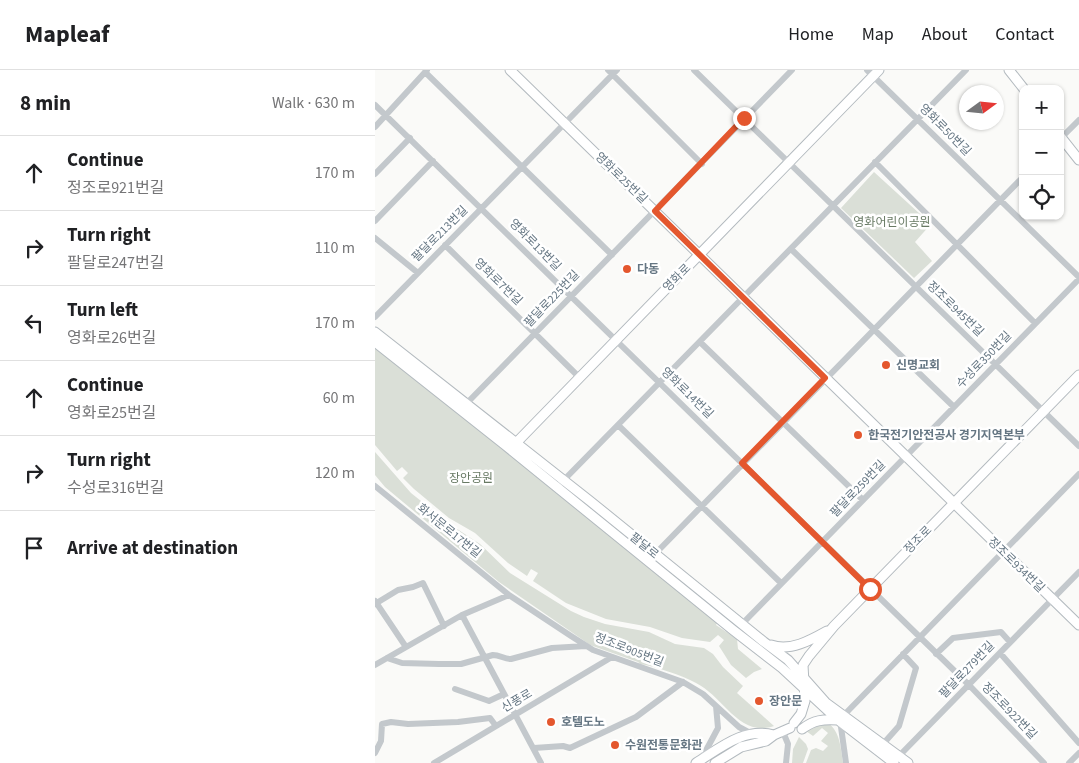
<!DOCTYPE html>
<meta charset="utf-8">
<style>
body{margin:0;font-family:"Source Sans 3","Noto Sans KR",sans-serif;background:#f6f6f6;color:#202124}
.controls{position:absolute;right:15px;top:15px;display:grid;overflow:hidden;border-radius:10px;box-shadow:0 1px 4px #0004}
.controls button{width:45px;height:45px;display:grid;place-items:center;padding:0;border:0;border-bottom:1px solid #e0e0e0;background:#fff;color:#202124;font:25px sans-serif}
.compass{position:absolute;left:584px;top:15px;width:45px;height:45px;border-radius:50%;background:#fff;box-shadow:0 1px 4px #0004;rotate:75deg}
.stop{position:absolute;width:15px;height:15px;margin:-11px;border:4px solid #e4572e;border-radius:50%;background:#fff}
.stop.end{background:#e4572e;border-color:#fff;box-shadow:0 1px 5px #0008}
.list{margin:0;padding:0;list-style:none}
h2{display:flex;justify-content:space-between;align-items:center;height:65px;margin:0;padding:0 20px;font-size:21px}
h2 small{font-size:16px;font-weight:400;color:#757577}
.list li{display:grid;grid-template-columns:32px 1fr auto;gap:15px;align-items:center;box-sizing:border-box;height:75px;padding:0 20px;border-top:1px solid #e0e0e0}
.list b{display:block;font-size:19px;white-space:nowrap}
.list p{margin:0;font-size:16px;white-space:nowrap;color:#757577}
.list em{font-size:16px;font-style:normal;color:#757577}
.icon{flex:none;width:28px;height:28px;fill:none;stroke:currentColor;stroke-width:2;stroke-linecap:round;stroke-linejoin:round}
.map{position:relative;flex:none;width:704px;height:693px;overflow:hidden}
header{display:flex;align-items:center;gap:30px;box-sizing:border-box;height:70px;padding:0 25px;background:#fff;border-bottom:1px solid #e0e0e0}
header strong{font-size:24px}
nav{display:flex;gap:28px;margin-inline-start:auto;font-size:18px}
main{display:flex}
aside{flex:1;background:#fff}
.map>svg:first-child{display:block}
.green{fill:#dadfd7}
.lines{fill:none;stroke-linecap:round;stroke-linejoin:round}
.secondary-casing{stroke:#b3babf;stroke-width:11}
.street{stroke:#c3c8cc;stroke-width:6}
.secondary{stroke:#fff;stroke-width:9}
.route{stroke:#e4572e;stroke-width:6}
.poi-dot{fill:#e4572e;stroke:#fff;stroke-width:2}
.labels{text-anchor:middle;dominant-baseline:central;stroke-width:5;stroke-linejoin:round;paint-order:stroke}
.street-label{font-size:12px;fill:#657683;stroke:#fff}
.park-label{font-size:12px;fill:#687a64;stroke:#fff}
.poi-label{font-size:12px;font-weight:bold;fill:#657683;stroke:#fff;text-anchor:start}
</style>
<header>
<strong>Mapleaf</strong>
<nav><a>Home</a><a>Map</a><a>About</a><a>Contact</a></nav>
</header>
<main>
<aside>
<h2>8 min<small>Walk · 630 m</small></h2>
<ul class="list">
<li><svg class="icon" aria-label="ahead" viewBox="0 0 24 24"><path d="M12 20V5M6 11l6-6 6 6"/></svg><div><b>Continue</b><p>정조로921번길</p></div><em>170 m</em></li>
<li><svg class="icon" aria-label="right" viewBox="0 0 24 24"><path d="M7 20v-9h11M14 6l5 5-5 5"/></svg><div><b>Turn right</b><p>팔달로247번길</p></div><em>110 m</em></li>
<li><svg class="icon" aria-label="left" viewBox="0 0 24 24"><path d="M17 20v-9H6M10 6l-5 5 5 5"/></svg><div><b>Turn left</b><p>영화로26번길</p></div><em>170 m</em></li>
<li><svg class="icon" aria-label="ahead" viewBox="0 0 24 24"><path d="M12 20V5M6 11l6-6 6 6"/></svg><div><b>Continue</b><p>영화로25번길</p></div><em>60 m</em></li>
<li><svg class="icon" aria-label="right" viewBox="0 0 24 24"><path d="M7 20v-9h11M14 6l5 5-5 5"/></svg><div><b>Turn right</b><p>수성로316번길</p></div><em>120 m</em></li>
<li><svg class="icon" aria-label="arrive" viewBox="0 0 24 24"><path d="M6 21V4h12l-3 4 3 4H6"/></svg><div><b>Arrive at destination</b></div></li>
</ul>
</aside>
<div class="map">
<svg width="704" height="693" viewBox="0 0 704 693">
<rect width="100%" height="100%" fill="#fafaf8"/>
<path class="green" d="M499,102l57,52 -16,18 17,19 -18,17 -73,-70z
M0,276l344,274 -3,5 21,14 1,10 24,20 -8,3 -8,6 -15,-13 -12,-19 5,-6 -6,-5 -8,7 -28,-4 -32,-11 -44,-8 -40,-16 -33,-22 5,-8 -7,-4 -4,7 -19,-13 -33,-30 -26,-15 -35,-29 -11,-11 5,-5 -6,-6 -5,4 -22,-26z
M0,382l36,41 40,32 29,19 30,29 61,38 13,6 21,7 44,8 26,12 29,4 9,6 10,13 20,19 -6,7 37,33c-35,12 -51,-30 -78,-43 -15,-8 -39,-16 -56,-19l-2,-2 -48,-17 -7,-5 -84,-58 -114,-95 -10,-12z
M453,653c12,8 13,26 15,40h-37l5,-13 5,-2 7,3 5,-5 -7,-5 7,-8 -6,-5 -9,8 -7,-5 6,-6z
M424,667l7,7 2,5 -5,14h-11l1,-14z"/>
<g class="lines">
<defs>
<path id="secondary" d="M135,0l569,555
M634,0l15,19
M685,66l19,24
M0,262l215,169 174,141 24,18 38,43 82,60
M0,272l130,103 228,185 49,38 56,52 56,43
M141,373l363,-373
M396,575c19,7 40,-5 56,-14
M419,653l7,-9 4,-13 -2,-36 6,-9 25,-30 245,-251
M427,659c12,-9 21,-10 36,-9
M321,693c24,-15 48,-36 78,-28
M340,693l26,-16 25,-6 8,-6 16,-7"/>
</defs>
<use href="#secondary" class="secondary-casing"/>
<path class="street" d="M233,0l94,94
M319,0l385,376
M492,0l212,207
M50,2l187,183
M0,35l594,580 75,78
M0,57l52,-57
M685,69l19,-19
M500,92l160,161
M0,104l35,-36
M0,151l58,-60
M0,168l43,35
M70,175l134,132
M416,179l163,158
M0,247l242,-247
M325,272l163,158
M91,334l326,-334
M243,355l163,158
M0,416l134,109 62,41 22,14 90,32 20,12 36,33 13,7
M182,417l409,-417
M279,485l369,-378
M0,531l31,46
M0,534l23,-14 15,-3 10,-4 21,43
M87,545l79,148
M367,554l337,-345
M625,583l79,90
M561,584l17,-16 48,-6 9,10
M12,588l15,5 37,1h22l32,-9c7,0 11,4 18,4l41,-11 34,-2
M0,595l87,-50 47,-20
M80,619l34,12 15,-7
M469,645l235,-241
M468,655l-2,2 5,36
M408,662l5,12 -2,19
M508,674l16,-18 17,-58 -13,-14
M159,678l29,-2 7,2 66,-31 47,-35
M0,683l6,-12 1,-17 9,-2 17,2 50,-2 32,-4 6,8
M524,686l180,-184
M327,688l16,-30 -2,-22
M59,693l178,-106
M694,693l10,-10"/>
<use href="#secondary" class="secondary"/>
</g>
<g class="lines">
<path class="route" d="M369,48l-89,93 170,167 -83,85 128,126"/>
</g>
<g class="poi-dot">
<circle cx="252" cy="199" r="5"/>
<circle cx="511" cy="295" r="5"/>
<circle cx="483" cy="365" r="5"/>
<circle cx="384" cy="631" r="5"/>
<circle cx="176" cy="652" r="5"/>
<circle cx="240" cy="675" r="5"/>
</g>
<g class="labels">
<g class="street-label">
<text transform="translate(570 60) rotate(45)">영화로50번길</text>
<text transform="translate(246 108) rotate(44)">영화로25번길</text>
<text transform="translate(65 164) rotate(-45)">팔달로213번길</text>
<text transform="translate(160 175) rotate(45)">영화로13번길</text>
<text transform="translate(302 208) rotate(-45)">영화로</text>
<text transform="translate(123 212) rotate(44)">영화로7번길</text>
<text transform="translate(177 229) rotate(-46)">팔달로225번길</text>
<text transform="translate(580 239) rotate(44)">정조로945번길</text>
<text transform="translate(609 290) rotate(-46)">수성로350번길</text>
<text transform="translate(312 323) rotate(44)">영화로14번길</text>
<text transform="translate(483 419) rotate(-46)">팔달로259번길</text>
<text transform="translate(74 461) rotate(39)">화서문로17번길</text>
<text transform="translate(543 470) rotate(-45)">정조로</text>
<text transform="translate(269 476) rotate(39)">팔달로</text>
<text transform="translate(641 495) rotate(44)">정조로934번길</text>
<text transform="translate(254 580) rotate(21)">정조로905번길</text>
<text transform="translate(592 600) rotate(-46)">팔달로279번길</text>
<text transform="translate(142 631) rotate(-31)">신풍로</text>
<text transform="translate(634 641) rotate(46)">정조로922번길</text>
</g>
<g class="park-label">
<text x="517" y="152">영화어린이공원</text>
<text x="96" y="408">장안공원</text>
</g>
<g class="poi-label">
<text x="262" y="199">다동</text>
<text x="521" y="295">신명교회</text>
<text x="493" y="365">한국전기안전공사 경기지역본부</text>
<text x="394" y="631">장안문</text>
<text x="186" y="652">호텔도노</text>
<text x="250" y="675">수원전통문화관</text>
</g>
</g>
</svg>
<div class="controls">
<button>+</button>
<button>−</button>
<button><svg class="icon" aria-label="locate" viewBox="0 0 24 24"><circle cx="12" cy="12" r="6"/><path d="M12 2v4M12 18v4M2 12h4M18 12h4"/></svg></button>
</div>
<svg class="compass" viewBox="-18 -18 36 36"><path d="M0-13l5 13h-10z" fill="#e53935"/><path d="M0 13l5-13h-10z" fill="#757577"/></svg>
<div class="stop" style="left:495px;top:519px"></div>
<div class="stop end" style="left:369px;top:48px"></div>
</div>
</main>
